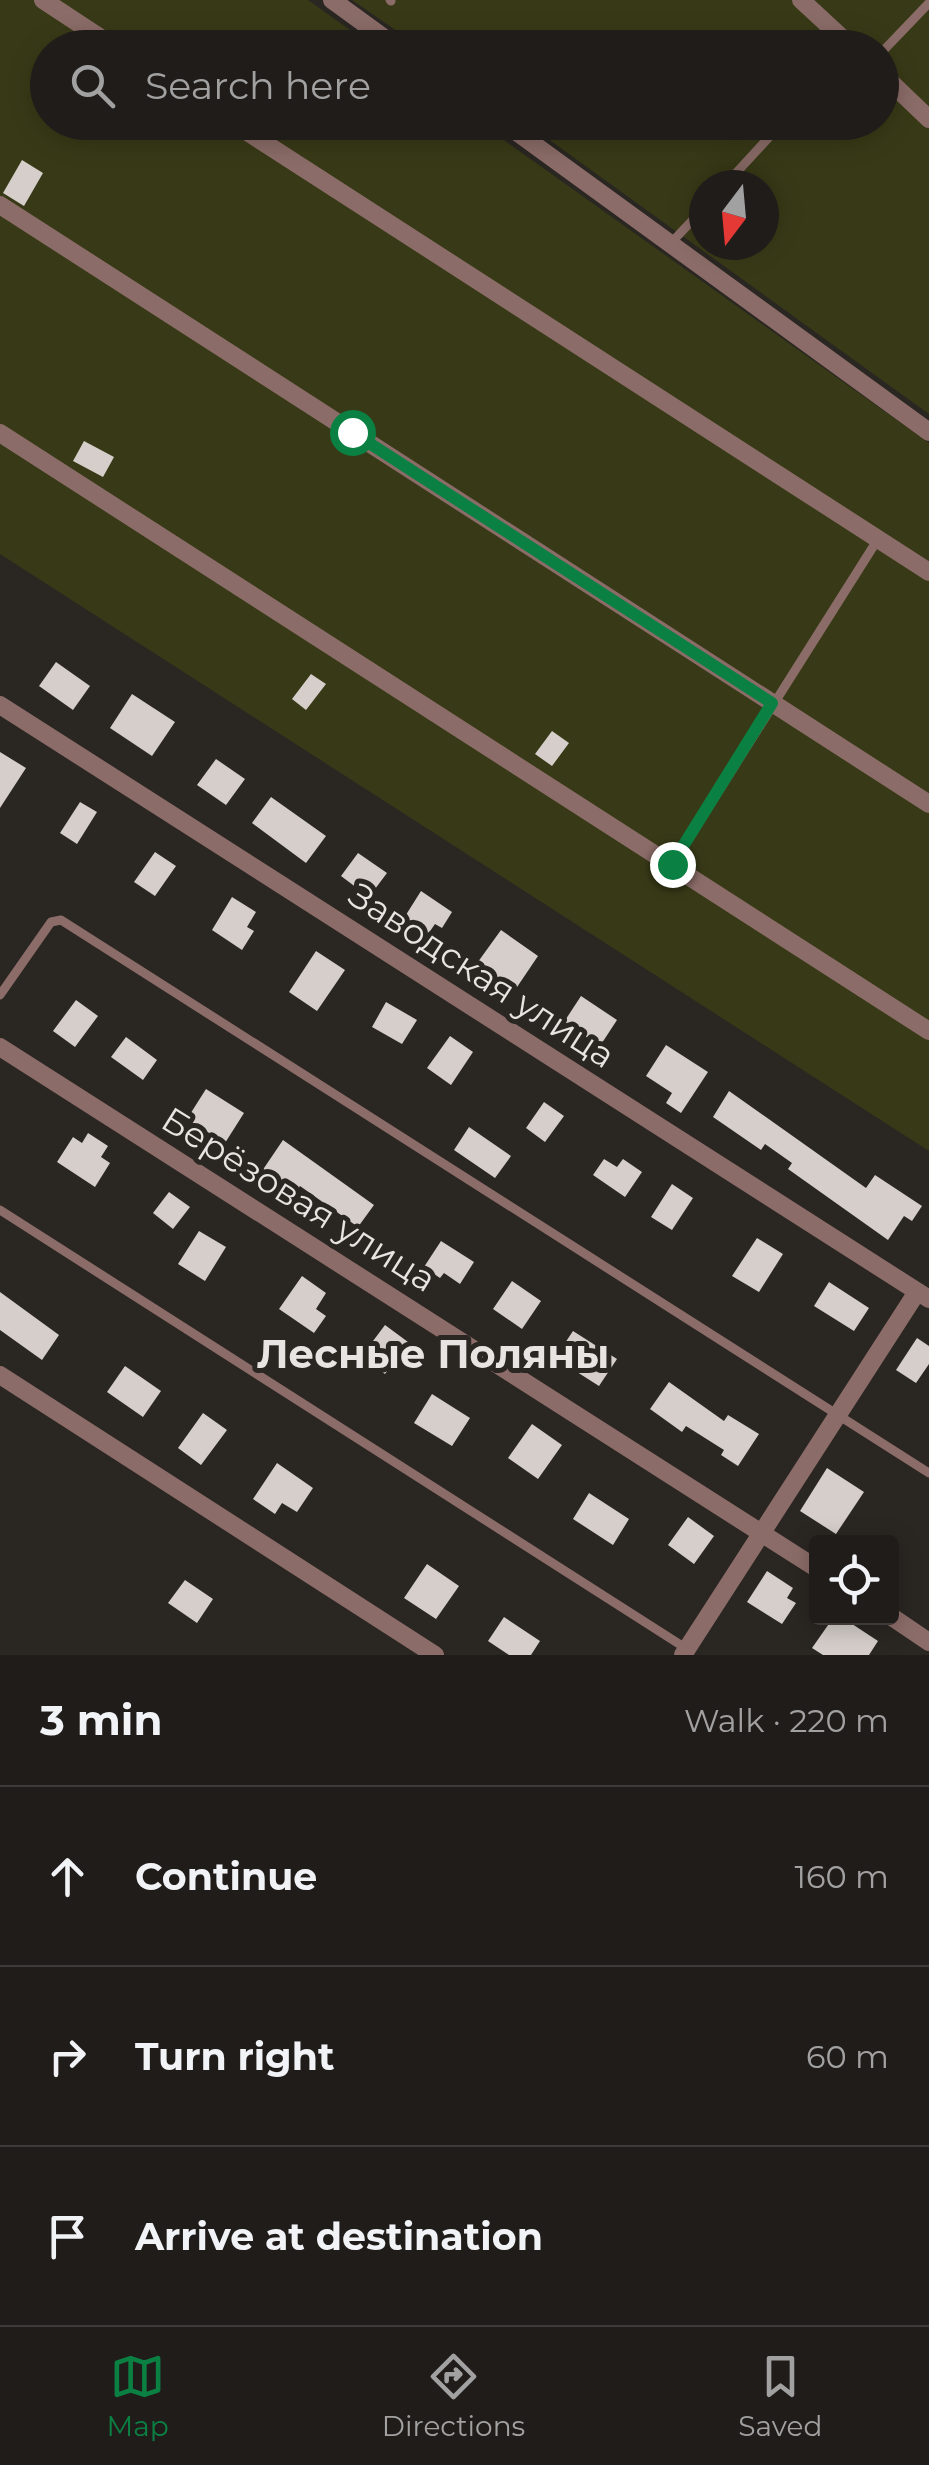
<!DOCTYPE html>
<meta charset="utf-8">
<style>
body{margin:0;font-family:Montserrat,sans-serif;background:#2d2927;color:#f1f3f6}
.controls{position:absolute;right:30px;bottom:30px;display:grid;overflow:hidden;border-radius:10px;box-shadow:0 5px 25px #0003}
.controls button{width:90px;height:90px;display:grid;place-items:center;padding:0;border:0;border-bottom:2px solid #3d3a39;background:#201c1a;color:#f1f3f6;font:50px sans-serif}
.compass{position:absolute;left:689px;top:170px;width:90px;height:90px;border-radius:50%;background:#201c1a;box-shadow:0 5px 25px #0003;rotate:196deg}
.stop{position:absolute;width:30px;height:30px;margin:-22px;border:8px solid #0b8043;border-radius:50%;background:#fff}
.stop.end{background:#0b8043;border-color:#fff;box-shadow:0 2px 10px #0008}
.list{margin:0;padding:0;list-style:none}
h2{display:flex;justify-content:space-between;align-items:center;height:130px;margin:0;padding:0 40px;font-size:42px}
h2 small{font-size:32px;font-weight:400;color:#a2a1a2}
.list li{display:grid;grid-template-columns:65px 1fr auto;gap:30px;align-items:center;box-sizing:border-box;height:180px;padding:0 40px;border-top:2px solid #3d3a39}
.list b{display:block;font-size:38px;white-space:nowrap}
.list em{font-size:32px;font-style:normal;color:#a2a1a2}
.icon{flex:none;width:55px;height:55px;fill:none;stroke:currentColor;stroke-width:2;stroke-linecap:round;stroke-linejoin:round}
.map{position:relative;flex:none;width:929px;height:1655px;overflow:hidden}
.search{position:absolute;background:#201c1a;box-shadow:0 5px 25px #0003;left:30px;right:30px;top:30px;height:110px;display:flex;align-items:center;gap:25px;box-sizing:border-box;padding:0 35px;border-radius:55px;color:#a2a1a2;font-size:38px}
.sheet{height:670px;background:#201c1a}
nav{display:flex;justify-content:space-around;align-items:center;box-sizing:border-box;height:140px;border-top:2px solid #3d3a39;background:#201c1a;font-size:28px;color:#a2a1a2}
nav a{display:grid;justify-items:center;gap:5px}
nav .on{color:#0b8043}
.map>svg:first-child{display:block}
.green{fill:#383a17;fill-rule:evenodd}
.building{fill:#d5ceca}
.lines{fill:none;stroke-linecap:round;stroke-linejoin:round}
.lane{stroke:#8b6c68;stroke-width:9}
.street{stroke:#8b6c68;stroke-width:18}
.route{stroke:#0b8043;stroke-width:12}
.labels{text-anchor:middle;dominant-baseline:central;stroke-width:10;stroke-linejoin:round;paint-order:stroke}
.street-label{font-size:35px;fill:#e7e4e1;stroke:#2a2622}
.quarter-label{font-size:40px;font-weight:bold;fill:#e7e4e1;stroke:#2a2622}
</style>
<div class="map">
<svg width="929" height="1655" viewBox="0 0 929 1655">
<rect width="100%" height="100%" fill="#2a2622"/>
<path class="green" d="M0,0h308l66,47 -326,1v74l432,1 449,320v708l-929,-597z
M352,0h577v414l-403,-291 356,-1v-74l-462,-1zM704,185h60v60h-60z"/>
<path class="building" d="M22,160l21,13 -19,33 -21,-13z
M84,441l30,16 -11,20 -30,-16z
M56,662l34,24 -17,24 -34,-24z
M311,674l15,10 -20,26 -14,-11z
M132,694l43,28 -23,34 -42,-28z
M552,731l17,12 -17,23 -17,-12z
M0,752l26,16 -26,40z
M216,759l29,20 -19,26 -29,-20z
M271,797l55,39 -20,27 -54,-40z
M80,802l17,10 -20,32 -17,-11z
M155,852l21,14 -21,30 -21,-14z
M358,853l29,20 -18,24 -28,-21z
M421,891l31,21 -10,16 -7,-4 -7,10 -24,-16z
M232,897l24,15 -9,15 7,4 -12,19 -30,-20z
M501,930l37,26 -25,37 -38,-27z
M316,951l29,19 -28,41 -28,-19z
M581,996l36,24 -17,26 -36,-24z
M76,1000l22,16 -23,31 -22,-16z
M386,1002l31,18 -15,24 -30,-17z
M450,1036l23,16 -22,33 -24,-17z
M126,1037l31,23 -14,20 -32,-23z
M666,1045l42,27 -27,41 -15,-10 6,-10 -26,-17z
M206,1089l38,24 -19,30 -38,-24z
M729,1091l137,97 9,-13 47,31 -10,15 -8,-5 -16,24 -100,-71 4,-6 -27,-19 -4,6 -48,-33z
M544,1102l20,14 -19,26 -19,-14z
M469,1127l42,29 -16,22 -41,-28z
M88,1133l20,13 -7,11 9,6 -15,24 -38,-25 16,-25 9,6z
M283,1140l91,65 -16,22 -58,-41 -5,7 -33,-22z
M604,1159l13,8 6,-8 19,13 -17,25 -32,-22z
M672,1184l21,14 -21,32 -21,-13z
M169,1192l21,15 -17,22 -20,-16z
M199,1231l27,16 -21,34 -27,-17z
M757,1238l26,16 -24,38 -27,-16z
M441,1241l33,21 -14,22 -16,-11 -4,5 -16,-11z
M302,1276l24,17 -10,16 10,7 -12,17 -35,-24z
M512,1281l29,20 -19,28 -29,-20z
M829,1282l40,26 -15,23 -40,-25z
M0,1292l59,43 -17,25 -42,-30z
M385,1325l23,17 -23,32 -24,-17z
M573,1331l44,28 -18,27 -44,-28z
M917,1338l12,8v18l-13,19 -20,-13z
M125,1366l36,25 -18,26 -36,-25z
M669,1382l55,39 4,-6 31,19 -21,32 -17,-11 3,-5 -38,-24 -4,6 -32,-23z
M432,1394l38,24 -18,28 -38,-23z
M203,1413l24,17 -26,35 -23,-17z
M532,1424l30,21 -24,34 -30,-21z
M277,1463l36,25 -16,24 -15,-9 -7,11 -22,-15z
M827,1468l37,24 -28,42 -36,-23z
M589,1493l40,26 -16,26 -40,-26z
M688,1517l26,19 -20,28 -26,-19z
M427,1564l32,22 -23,33 -32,-21z
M767,1571l26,17 -6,10 9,5 -14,21 -35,-22z
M185,1580l28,19 -16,24 -29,-20z
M504,1617l36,24 -9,14h-22l-21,-14z
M833,1618h10l35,23 -9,14h-46l-11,-7z"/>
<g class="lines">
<path class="lane" d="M390,0l1,1
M882,52l47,-49
M725,185l58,-63
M670,244l34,-36
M672,865l206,-326
M0,995l51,-73 10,-2 868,553
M0,1210l687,439"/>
<path class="street" d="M43,0l73,48
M332,0l66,48
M801,0l52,48
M882,74l47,45
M232,122l697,450
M503,122l426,310
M0,205l929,599
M0,433l929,598
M0,705l929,594
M0,1047l816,521
M0,1375l435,280
M892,1617l37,25
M683,1655l234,-363"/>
</g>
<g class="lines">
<path class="route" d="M352,432l420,271 -100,161"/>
</g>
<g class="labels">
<g class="street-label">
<text transform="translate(482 975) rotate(33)">Заводская улица</text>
<text transform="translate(299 1199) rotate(32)">Берёзовая улица</text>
</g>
<g class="quarter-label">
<text x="433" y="1353">Лесные Поляны</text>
</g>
</g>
</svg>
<div class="controls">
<button><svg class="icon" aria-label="locate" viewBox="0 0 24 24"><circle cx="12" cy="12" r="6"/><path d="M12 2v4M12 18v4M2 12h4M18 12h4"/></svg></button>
</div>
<svg class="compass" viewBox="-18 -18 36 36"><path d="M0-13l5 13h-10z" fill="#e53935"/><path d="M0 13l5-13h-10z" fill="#a2a1a2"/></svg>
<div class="stop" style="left:352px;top:432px"></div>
<div class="stop end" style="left:672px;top:864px"></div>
<div class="search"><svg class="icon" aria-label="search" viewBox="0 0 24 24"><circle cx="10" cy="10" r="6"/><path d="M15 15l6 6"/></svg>Search here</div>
</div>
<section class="sheet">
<h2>3 min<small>Walk · 220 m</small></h2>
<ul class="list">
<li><svg class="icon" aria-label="ahead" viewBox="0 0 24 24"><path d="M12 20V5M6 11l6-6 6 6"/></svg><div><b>Continue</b></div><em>160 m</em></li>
<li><svg class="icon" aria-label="right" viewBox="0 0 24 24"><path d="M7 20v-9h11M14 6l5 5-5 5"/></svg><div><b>Turn right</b></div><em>60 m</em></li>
<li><svg class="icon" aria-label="arrive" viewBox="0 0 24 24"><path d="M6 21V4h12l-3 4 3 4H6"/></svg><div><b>Arrive at destination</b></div></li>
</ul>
</section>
<nav>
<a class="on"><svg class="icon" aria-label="map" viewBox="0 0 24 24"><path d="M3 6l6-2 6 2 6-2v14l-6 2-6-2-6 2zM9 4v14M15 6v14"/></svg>Map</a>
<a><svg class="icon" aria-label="directions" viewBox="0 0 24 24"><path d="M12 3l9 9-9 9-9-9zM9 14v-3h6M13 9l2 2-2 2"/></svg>Directions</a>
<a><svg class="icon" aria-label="saved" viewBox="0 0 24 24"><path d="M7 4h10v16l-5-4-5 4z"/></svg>Saved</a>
</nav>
